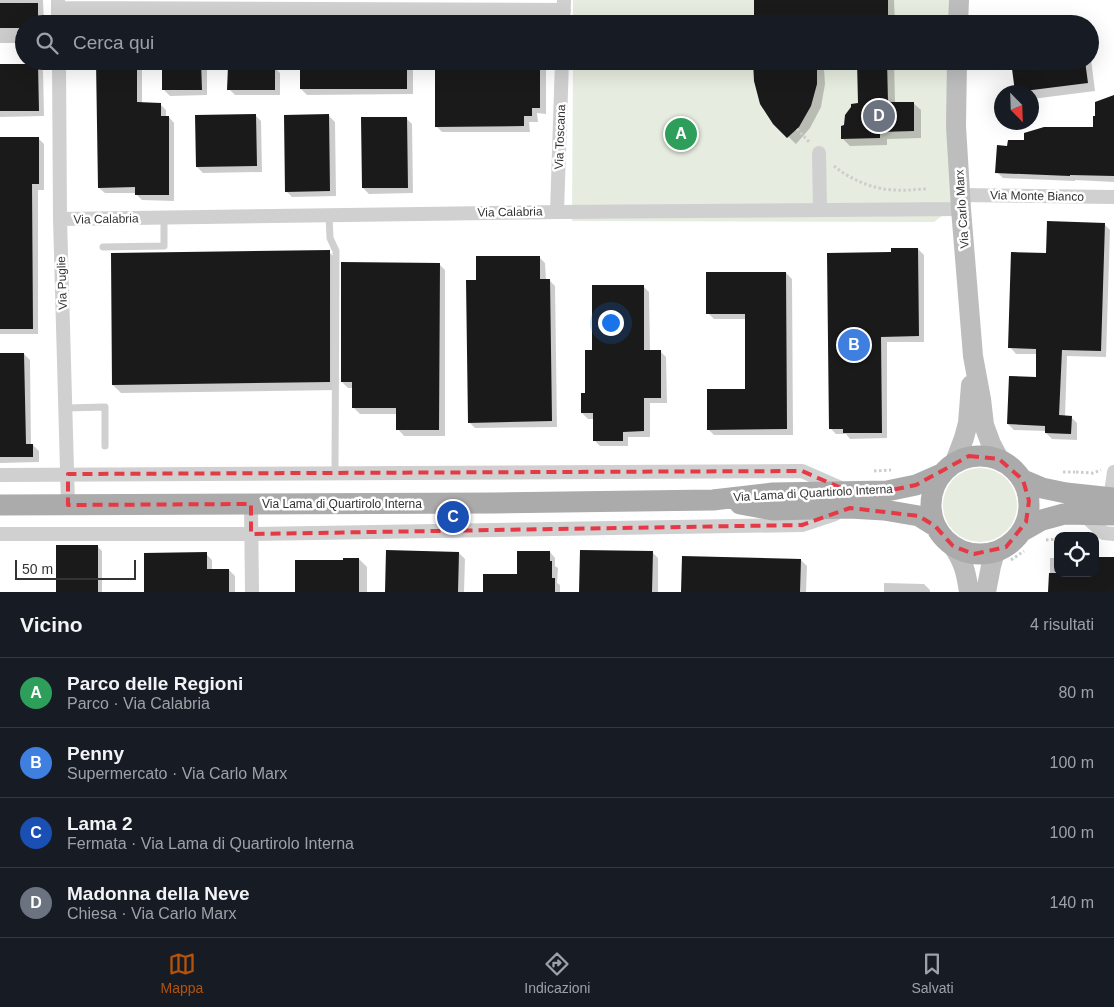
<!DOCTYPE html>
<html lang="it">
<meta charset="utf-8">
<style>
body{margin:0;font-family:Arial,sans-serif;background:#20242c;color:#f1f3f6}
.controls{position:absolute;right:15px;bottom:15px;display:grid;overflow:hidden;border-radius:10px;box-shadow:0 5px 20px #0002}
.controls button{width:45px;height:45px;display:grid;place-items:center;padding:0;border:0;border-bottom:1px solid #363941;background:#171b24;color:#f1f3f6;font:25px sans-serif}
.compass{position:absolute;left:994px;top:85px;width:45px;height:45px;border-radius:50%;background:#171b24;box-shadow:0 5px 20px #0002;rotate:157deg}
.scale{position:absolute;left:15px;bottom:12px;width:121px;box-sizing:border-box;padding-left:5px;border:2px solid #333;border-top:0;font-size:14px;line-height:18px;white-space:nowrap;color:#333;-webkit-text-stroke:4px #fff;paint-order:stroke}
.you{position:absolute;left:610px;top:322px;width:18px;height:18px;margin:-12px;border:4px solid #fff;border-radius:50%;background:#1a73e8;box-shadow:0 0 0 8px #1a73e833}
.badge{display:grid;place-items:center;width:32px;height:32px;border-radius:50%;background:#b45309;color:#fff;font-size:16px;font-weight:700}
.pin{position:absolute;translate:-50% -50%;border:2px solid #fff;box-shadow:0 1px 5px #0006}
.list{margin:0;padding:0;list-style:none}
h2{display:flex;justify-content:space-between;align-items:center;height:65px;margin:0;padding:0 20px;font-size:21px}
h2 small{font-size:16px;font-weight:400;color:#9ea1a6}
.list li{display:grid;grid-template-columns:32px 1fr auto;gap:15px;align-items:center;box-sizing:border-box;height:70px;padding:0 20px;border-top:1px solid #363941}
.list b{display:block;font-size:19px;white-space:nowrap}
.list p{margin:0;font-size:16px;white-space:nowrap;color:#9ea1a6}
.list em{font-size:16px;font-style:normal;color:#9ea1a6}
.icon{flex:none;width:28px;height:28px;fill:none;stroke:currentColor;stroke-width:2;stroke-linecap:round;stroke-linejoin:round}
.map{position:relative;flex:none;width:1114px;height:592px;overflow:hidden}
.search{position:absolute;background:#171b24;box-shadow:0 5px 20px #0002;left:15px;right:15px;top:15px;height:55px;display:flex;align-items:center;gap:12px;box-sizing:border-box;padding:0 18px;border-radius:28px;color:#9ea1a6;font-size:19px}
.sheet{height:345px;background:#171b24}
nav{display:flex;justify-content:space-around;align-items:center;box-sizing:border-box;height:70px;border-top:1px solid #363941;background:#171b24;font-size:14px;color:#9ea1a6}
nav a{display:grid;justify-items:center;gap:2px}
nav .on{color:#b45309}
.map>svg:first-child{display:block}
.green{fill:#e6ecdf}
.shadow{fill:#0003}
.building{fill:#1a1a1a}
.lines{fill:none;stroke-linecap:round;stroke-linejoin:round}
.path{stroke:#cdcdcd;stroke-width:3;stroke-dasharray:2.5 2.5;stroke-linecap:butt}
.lane{stroke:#d0d0d0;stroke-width:7}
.street{stroke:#d0d0d0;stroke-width:14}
.secondary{stroke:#bdbdbd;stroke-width:20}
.primary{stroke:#ababab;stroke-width:21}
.marked{fill:none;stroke:#e63946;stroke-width:4;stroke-dasharray:10 6;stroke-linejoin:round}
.labels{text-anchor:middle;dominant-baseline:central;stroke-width:5;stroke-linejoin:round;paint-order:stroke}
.street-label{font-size:12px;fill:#333;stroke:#fff}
</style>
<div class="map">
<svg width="1114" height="592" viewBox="0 0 1114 592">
<rect width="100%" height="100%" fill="#fff"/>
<path class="green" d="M573,0h393l-1,24h-392z
M573,61h392v138l-31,23 -362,-1z
M943 505a37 37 0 1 1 74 0a37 37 0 1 1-74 0Z"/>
<path class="shadow" d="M0,0h43l1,24h-20v9h-8v10h-16z
M755,0h139l1,24h-139z
M1090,51l5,40 -63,8v-7h-16l-3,-31h77z
M97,61h45v43h18l6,6v7h3l5,6v78l-32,-1 -6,-6v-1h-31l-6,-5z
M163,61h44v34l-37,1 -6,-6z
M301,61h112v33l-106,1 -6,-6z
M436,61h110v53l-9,-1 1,9h-9l1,10h-88l-6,-6z
M755,61h67l2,8 1,15 -4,23 -11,21 -14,16 -23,-22z
M858,61h36l1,42h18l8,7v28l-34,1v6l-37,1 -8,-8 3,-11 14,-23z
M37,65l6,6 1,45 -44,1v-51z
M274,67l6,6v22h-45l-6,-6z
M1114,98v84l-39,-2v1l-72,-3 -6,-6 12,-25 16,-6 69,-12z
M255,115l6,6 1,51 -59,1 -6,-6z
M329,116l6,6 1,74 -44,1 -6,-6z
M406,118l6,6 1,69 -44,1 -6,-6z
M0,138h38l6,6v46h-6v144h-38z
M1104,224l6,6 -4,127 -39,-1 -2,61h6l6,6v17l-25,-1 -6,-6v-2l-32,-1 -6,-6 29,-46 1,-24h-22l-6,-7 37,-93z
M918,249l6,6v87h-37v96l-37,1 -4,-5h-10l-6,-6 63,-175z
M329,252l8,8 1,130 -217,3 -8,-8z
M539,257l6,6 1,17h3l6,6 2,141 -82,1 -6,-6 8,-141z
M439,264l6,6v166h-41l-6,-7v-15h-38l-6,-6v-20h-6l-6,-6z
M786,273l6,6 1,156h-79l-6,-6 39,-39 -1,-71h-32l-6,-6z
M643,286l6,6 1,59h10l6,6 1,46h-17v34h-22v9h-28l-6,-6v-21h-6l-6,-6 11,-62z
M0,354h24l6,6 1,85h2l6,6v11l-39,1z
M97,546l5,5v41h-44z
M550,552l5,6v8l3,2 -1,15 3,2v7h-76l34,-16z
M652,552l6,6v34h-78z
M459,553l6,6 -1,33h-78z
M206,554l6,6v10h17l6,6v16h-90z
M1050,558h8v15h37l19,-14v33h-64z
M359,559l8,8v25h-70l47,-31z
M801,560l6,6 -1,26h-124z
M884,583l40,1 6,6v2h-46z"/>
<path class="building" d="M754,0h134v21l-86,3h-48z
M0,3h38v21h-14v4h-24z
M96,61h41v41l24,1v13h8v79h-34v-8l-37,1z
M162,61h39l1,29h-40z
M300,61h107v28h-107z
M435,61h105v47h-8v8h-8v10l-89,1z
M753,61h64v23l-6,22 -12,21 -12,11 -14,-14 -13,-20 -6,-23z
M857,61h30l1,41h26v29l-34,1v6l-39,1v-13l3,-1 1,-10 6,-8v-3l7,-1z
M1011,61h74l3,22 -73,9z
M0,64h38l1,47h-39z
M228,66h47v24h-48z
M1114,95v81l-44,-1v1l-75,-3 2,-28 10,1 1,-6h16v-7l20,-6h49v-11h2v-14z
M256,114l1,52 -61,1 -1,-52z
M329,114l1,77 -45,1 -1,-77z
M361,117h46l1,71h-46z
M0,137h39v47h-7l1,145h-33z
M1047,221l58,2 -4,128 -39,-1 -3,65 13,1 -1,18 -26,-1v-7l-38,-2 2,-48 27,1v-28l-28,-1 3,-96 35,1z
M891,248h27l1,88 -38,1 1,96h-39v-4h-14l-2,-176 64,-1z
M330,250v132l-218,3 -1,-132z
M476,256h64v23h10l2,142 -84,2 -2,-143h10z
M341,262l99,1 -1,167h-43v-22h-44v-26h-11z
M706,272h80l1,157 -80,1v-41h38v-75h-39z
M592,285h52v65h17v48h-17v33l-21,1v9h-30v-28h-12v-20h4v-43h7z
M0,353h24l2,91h7v13h-33z
M56,545h42v47h-42z
M386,550l73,2 -1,40h-73z
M580,550l73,1 -1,41h-73z
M517,551h33v10h2v17h3v14h-72v-18h34z
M207,552v17h22v23h-85v-39z
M682,556l119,3 -1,33h-119z
M1095,557h19v35h-66l1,-19h46z
M343,558h16v34h-64v-32h48z"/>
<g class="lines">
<path class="path" d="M797,129l13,14
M834,166c17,14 41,24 62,24 11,1 21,-1 32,-1
M874,471l17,-1
M1063,472h12
M1076,472l17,1 8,-3
M1046,540l12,-1
M1011,560l13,-9"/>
<path class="lane" d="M329,215l1,23 6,13 -1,222
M103,247l61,-1v-28
M66,408l39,-1v39"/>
<path class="street" d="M58,0v24
M58,8l506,2
M563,24l1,-24
M59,61l1,158 8,286
M819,153l1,57
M961,195l153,2
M557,212l5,-151
M60,219l497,-7 404,-3
M0,475l802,-4 41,18
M1110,498l4,-26
M251,504l1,88
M1085,516l19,17 10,1
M0,534h251l551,-9 33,-11"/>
<path class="secondary" d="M958,24l1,-24
M957,61l-1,65 5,83 12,147 8,43 3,26 7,19 8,15
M955,462l9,-24 4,-15 3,-38
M953,546c11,17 13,26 16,46
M986,592l5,-26 4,-14"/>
<path class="primary" d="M931 505a49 49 0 1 1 98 0a49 49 0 1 1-98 0Z
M1023,480l19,8 24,5 48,5
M740,504l33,6 77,-2 34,2 35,6 16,10
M0,505l494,-2 219,-3 60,-7 114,-2 29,-6 25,-11
M1021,532l21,-12 22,-6 50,1"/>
</g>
<path class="marked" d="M969,456l30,3 24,21 6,21 -3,21 -20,25 -32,7 -21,-8 -18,-20 -16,-10 -69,-8 -48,17 -551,9v-30l-183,1v-31l734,-3 46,20h39l29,-6z"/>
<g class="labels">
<g class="street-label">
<text transform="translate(560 137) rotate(-88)">Via Toscana</text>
<text transform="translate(1037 196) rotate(1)">Via Monte Bianco</text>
<text transform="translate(962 209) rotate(-94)">Via Carlo Marx</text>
<text transform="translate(510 212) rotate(-1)">Via Calabria</text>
<text transform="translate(106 219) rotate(-1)">Via Calabria</text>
<text transform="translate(62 283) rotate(-92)">Via Puglie</text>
<text transform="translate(813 493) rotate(-3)">Via Lama di Quartirolo Interna</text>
<text x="342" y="504">Via Lama di Quartirolo Interna</text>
</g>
</g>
</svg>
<div class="controls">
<button><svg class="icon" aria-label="locate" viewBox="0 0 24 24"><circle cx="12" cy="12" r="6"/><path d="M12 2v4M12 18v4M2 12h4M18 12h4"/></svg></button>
</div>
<svg class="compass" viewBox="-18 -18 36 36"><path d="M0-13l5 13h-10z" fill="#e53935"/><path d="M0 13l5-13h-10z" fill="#9ea1a6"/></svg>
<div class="scale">50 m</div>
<div class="you"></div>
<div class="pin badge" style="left:681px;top:134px;background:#2e9e5b">A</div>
<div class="pin badge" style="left:854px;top:345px;background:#3f7fe0">B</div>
<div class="pin badge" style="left:453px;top:517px;background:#1a4fb4">C</div>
<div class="pin badge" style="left:879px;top:116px;background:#6b7280">D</div>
<div class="search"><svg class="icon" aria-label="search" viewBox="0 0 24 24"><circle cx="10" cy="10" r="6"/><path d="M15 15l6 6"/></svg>Cerca qui</div>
</div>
<section class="sheet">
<h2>Vicino<small>4 risultati</small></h2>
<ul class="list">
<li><span class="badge" style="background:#2e9e5b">A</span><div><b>Parco delle Regioni</b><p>Parco · Via Calabria</p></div><em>80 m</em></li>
<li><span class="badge" style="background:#3f7fe0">B</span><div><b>Penny</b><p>Supermercato · Via Carlo Marx</p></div><em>100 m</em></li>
<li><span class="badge" style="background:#1a4fb4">C</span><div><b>Lama 2</b><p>Fermata · Via Lama di Quartirolo Interna</p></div><em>100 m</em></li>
<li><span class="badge" style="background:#6b7280">D</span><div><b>Madonna della Neve</b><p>Chiesa · Via Carlo Marx</p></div><em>140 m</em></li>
</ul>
</section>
<nav>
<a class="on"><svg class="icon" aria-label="map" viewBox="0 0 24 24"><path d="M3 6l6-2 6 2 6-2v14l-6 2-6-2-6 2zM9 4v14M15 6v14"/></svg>Mappa</a>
<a><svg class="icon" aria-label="directions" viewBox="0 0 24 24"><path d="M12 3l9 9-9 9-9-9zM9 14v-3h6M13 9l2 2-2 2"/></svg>Indicazioni</a>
<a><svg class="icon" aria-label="saved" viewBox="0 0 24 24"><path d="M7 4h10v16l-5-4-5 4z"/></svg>Salvati</a>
</nav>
